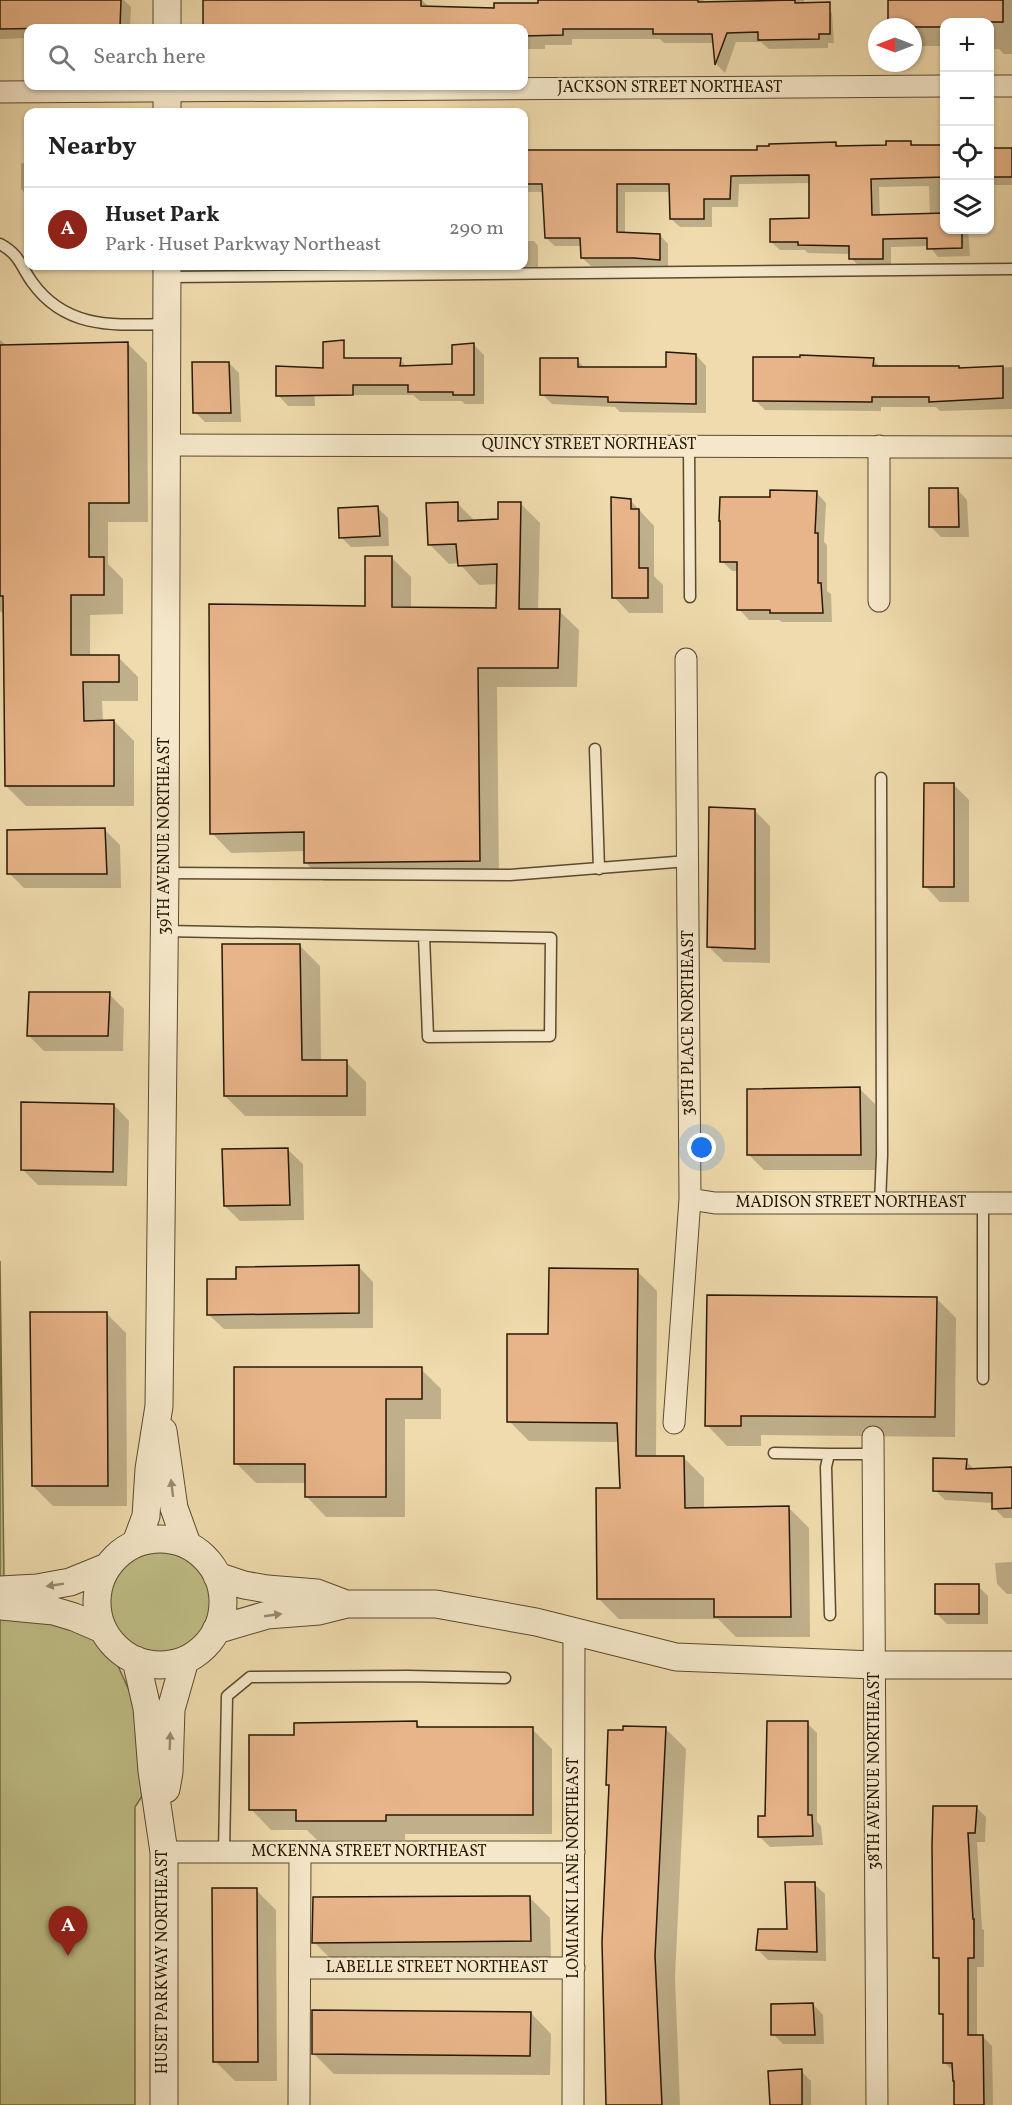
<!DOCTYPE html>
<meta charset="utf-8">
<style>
body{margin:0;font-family:Vollkorn,serif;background:#f6f6f6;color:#222}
.controls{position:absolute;right:18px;top:18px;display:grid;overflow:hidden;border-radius:12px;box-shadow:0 2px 4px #0004}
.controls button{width:54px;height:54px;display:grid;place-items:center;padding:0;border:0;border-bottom:2px solid #e0e0e0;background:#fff;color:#222;font:30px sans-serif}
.compass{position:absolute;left:868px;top:18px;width:54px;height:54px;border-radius:50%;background:#fff;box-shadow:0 2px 4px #0004;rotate:270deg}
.you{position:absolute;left:702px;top:1148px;width:21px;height:21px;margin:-15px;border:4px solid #fff;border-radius:50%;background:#1a73e8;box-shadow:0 0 0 9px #1a73e833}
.badge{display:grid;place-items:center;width:39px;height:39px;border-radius:50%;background:#8f2418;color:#fff;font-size:20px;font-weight:700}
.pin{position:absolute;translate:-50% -50px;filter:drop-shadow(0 2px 3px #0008)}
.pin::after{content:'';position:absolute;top:32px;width:21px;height:18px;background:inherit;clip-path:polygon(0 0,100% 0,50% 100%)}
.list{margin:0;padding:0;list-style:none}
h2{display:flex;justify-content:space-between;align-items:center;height:78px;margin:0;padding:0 24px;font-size:26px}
h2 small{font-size:20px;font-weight:400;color:#767676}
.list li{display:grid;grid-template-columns:39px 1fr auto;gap:18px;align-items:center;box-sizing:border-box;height:84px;padding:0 24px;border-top:2px solid #e0e0e0}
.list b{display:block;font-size:22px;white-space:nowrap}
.list p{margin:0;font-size:20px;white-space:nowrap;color:#767676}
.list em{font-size:20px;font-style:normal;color:#767676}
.icon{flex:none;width:33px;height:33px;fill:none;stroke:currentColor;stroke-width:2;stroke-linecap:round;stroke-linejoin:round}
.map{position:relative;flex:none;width:1012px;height:2105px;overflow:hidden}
.search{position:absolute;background:#fff;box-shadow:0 2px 4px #0004;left:24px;top:24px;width:504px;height:66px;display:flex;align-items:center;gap:15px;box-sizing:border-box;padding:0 21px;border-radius:12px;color:#767676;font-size:22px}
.panel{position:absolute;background:#fff;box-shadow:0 2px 4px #0004;left:24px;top:108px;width:504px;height:162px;border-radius:12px}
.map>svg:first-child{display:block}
.green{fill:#bfbe86;stroke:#746c45;stroke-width:1.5}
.shadow{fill:#0003;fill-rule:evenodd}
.building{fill:#e8b489;stroke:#281904;stroke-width:1.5}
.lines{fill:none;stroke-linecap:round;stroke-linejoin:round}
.service-casing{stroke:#5a4a2e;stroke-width:13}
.minor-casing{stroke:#5a4a2e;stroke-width:23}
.tertiary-casing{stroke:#5a4a2e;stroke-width:29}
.service{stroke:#f5e8ca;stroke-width:10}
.minor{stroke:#f5e8ca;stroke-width:21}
.tertiary{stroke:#f5e8ca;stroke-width:27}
.oneway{fill:#998b71}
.labels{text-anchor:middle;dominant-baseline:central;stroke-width:4.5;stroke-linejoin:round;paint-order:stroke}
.street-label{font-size:16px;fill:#281904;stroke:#f5e8ca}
</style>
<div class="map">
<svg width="1012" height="2105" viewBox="0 0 1012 2105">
<rect width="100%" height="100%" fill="#efdbad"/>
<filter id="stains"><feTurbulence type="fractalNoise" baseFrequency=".00333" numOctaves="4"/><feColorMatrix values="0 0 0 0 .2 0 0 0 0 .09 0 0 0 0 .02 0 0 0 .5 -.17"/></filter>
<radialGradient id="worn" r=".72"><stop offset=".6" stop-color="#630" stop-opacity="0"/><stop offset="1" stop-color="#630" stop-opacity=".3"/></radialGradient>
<path class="green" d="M0,1261l4,319h-4z
M109 1600a52 52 0 1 1 104 0a52 52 0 1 1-104 0Z
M0,1617l59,4 39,16 20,29 15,33 11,94 -9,14v298h-135z"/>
<path class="shadow" d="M0,0h124l7,7 -1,21h-102v10l-28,1z
M204,0h218l8,8 65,1 45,-5v-4h163l4,4 52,-1v-3h45v4h18l10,9 2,30h-6v5l-59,1 -8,-7h-25l-11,31 -8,-8 -3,-22h-50l-4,-4h-88v6h-27v4h-21v-21h-320z
M890,0h122v54h-8l-5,-5h-9v-27h-46v24h-29l-2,-3v-16h-19l-5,-5z
M911,143l4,4 29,-1v84h24l2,26 -32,1 -9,-11 -38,1v20h-31l-9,-9v-4l-43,-1 -3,-3h-25l-9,-8 40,-22v-37l-72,1 -1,23h-26v20h-32l-9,-8v-27h-46v42l35,1 8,9v24l-77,-2 -9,-8v-12h-27l-9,-8 -2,-46h-20v-41h234l78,-7 4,4 47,-1zM929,186l1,29 -50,1 -1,-29z
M1011,149l1,36h-22v-35z
M21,163h7v33l-7,-7z
M524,241h10l4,5v21h-81l-2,-1h69z
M229,266h80v1h-78z
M341,266h29v6h-23z
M0,340l7,6 120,-3 20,20 1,159h-40v42l15,15v35l-33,1v42h28l20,20v24h-36l1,21 11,-1 20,20v65h-108l-20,-20 -1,-171 -5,-4z
M474,345l10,10v49h-19l-3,-3h-42l-7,-6h-65l-10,-10 62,-25 8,8 46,-3z
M696,355l10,11v47l-86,-1 -5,-5 -63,-3 -10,-10 35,-34 9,9h82z
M873,360l8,8h78l2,2 51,-3v42l-72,2 -4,-4h-55v4l-116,-1 -10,-10z
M229,363l10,10 2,49h-36l-10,-10z
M314,379l1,27h-27l-10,-11z
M957,489l10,11 2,37h-28l-10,-10z
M816,492l10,11 -2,39 3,3v46l4,3 1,28h-50l-3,-2h-30l-10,-11v-38h-7l-10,-10 49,-62z
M630,500l24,26v50l9,9v28h-34l-15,-16z
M457,503l19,19 23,-2 21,-17 20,20 -2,87 21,1 20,19 -2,57h-80l2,193 -175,1 -19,-19v-11l-74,2 -19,-20 154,-225 25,-51 20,20v31l86,2 1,-26 -19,1 -20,-22 -10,1 -20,-20z
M378,508l10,10 1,28 -38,1 -10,-10z
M954,785l15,15v102h-29l-15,-16z
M754,810l16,16v137l-46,-1 -16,-16z
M105,830l15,15 1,43h-97l-15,-15z
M300,946l20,20 1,96h25l20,20v34h-121l-20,-20z
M109,994l15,15 -1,42h-79l-15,-15z
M860,1089l15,15 1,66h-112l-15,-15z
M114,1105l15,16 -2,65 -89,-1 -16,-16z
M287,1149l16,15 1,56 -64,1 -15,-15z
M358,1266l15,16v46l-149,1 -16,-15 29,-34z
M637,1271l20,20 -1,167h28l20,20v31l85,-1 20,20 1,109h-74l-18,-18h-99l-20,-20 22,-110 -2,-47 -90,-1 -20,-20 40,-85z
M936,1298l20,20 -1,119 -194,-2v11h-34l-20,-21z
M106,1313l20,20 1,173h-74l-20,-20z
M421,1369l20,20v30h-36v98h-79l-20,-21v-13h-50l-20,-20z
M966,1461l9,9 37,-1v49h-8l-10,-10v-5l-49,-3 -10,-10z
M1012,1562v32h-5l-10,-10 -2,-21z
M978,1586l10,10v28h-41l-10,-10z
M417,1723l5,6h110l20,20v85h-147v6h-88l-10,-10h-36l-20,-21 45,-73z
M807,1723l10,10v89l4,4 2,19 -53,2 -10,-10z
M666,1729l20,20 -11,228 5,128h-72l3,-318z
M976,1807l10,10 -1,25h-8l5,87 2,1v37h-7v69h5l10,10 1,59h-37l-2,-33 -10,-10v-46l-3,-3v-50l-6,-6 -2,-110z
M814,1884l11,10 1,67 -58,-1 -10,-10 31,-19z
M256,1890l20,20 1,171h-42l-20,-20z
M529,1897l21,21 1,43 -217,1 -20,-20z
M813,2004l10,11 1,29h-41l-10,-10z
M531,2013l20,21 -1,41 -216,-1 -21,-21z
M801,2071l10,10v24h-40z"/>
<path class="building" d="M0,0h121l-1,27 -120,2z
M203,0h218v6l73,2v-5h44v-3h160v2l97,-2v3l35,-1v32h-11v5l-61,1v-8l-31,1 -12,32 -3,-31h-59v-5h-90v6l-39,1v-8h-321z
M888,0h115v22h-58v5h-49l1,-4h-9z
M886,141h25v4h34v32l-74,2 1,36 73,-2v17h17v18l-35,1v-11l-44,1v20h-34v-13l-51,-1v-3h-28v-23l39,-1v-43l-78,1 -1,23h-26v20h-34l-1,-35h-52v48l43,2v26l-26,-2h-53l-1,-20h-35l-3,-54h-18v-34h233v-4h12v-2l67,-2v4l50,-1z
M990,148h22v29h-22z
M344,340v18h57l-1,8 52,-2v-19l22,-2v52h-21v-3h-45v-7h-55v10l-77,1v-30l47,2v-26z
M128,342l1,161h-40v54h15v38h-33v60h48v27h-36l1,39 30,-1v66h-109l-2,-190h-3v-251z
M666,352l30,2v50l-88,-2v-5l-68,-2v-37h38v9h88z
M800,355l74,3 -1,8h86v2l44,-2v32l-74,4v-5h-57v5l-119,-1v-44h47z
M192,362h37l2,51h-38z
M929,488h29l1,39h-30z
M770,490l47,1 -2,42h3v50h3l2,30h-53v-3h-33v-48h-17v-41h-1l1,-24h50z
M611,497l20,2v10h8v59h9v30h-36z
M458,502v19l40,-2v-17h23l-2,107h41l-2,59h-80l2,193 -176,2v-31l-94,2 -1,-230 156,2v-50h27v51l104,1 1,-44 -39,2 -2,-22 -28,1 -2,-42z
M378,506l2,30 -41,2 -1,-30z
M924,783h30v104h-31z
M709,807l46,2v140l-48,-2z
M105,828l2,46h-100v-44z
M222,944h78l2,116h45v36h-123z
M29,992h81l-2,44h-81z
M860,1087l1,68h-114v-66z
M21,1102l93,2 -1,68 -92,-2z
M288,1148l2,57 -66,1 -2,-57z
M359,1265v48l-152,2v-36h29v-12z
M549,1268l89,1 -2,187h48l1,52 104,-2 2,111h-77v-18h-117l-1,-111h24l-3,-65 -110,-1v-88h41z
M707,1295l230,2 -2,120 -194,-1v10h-36z
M30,1312h77l1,174h-76z
M234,1367h188v32h-36v98h-81v-33h-71z
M933,1458l34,1 -1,10 46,-2v41l-20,1v-16l-59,-2z
M935,1584h44v30h-44z
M417,1721v6h116v88h-147v6h-90v-11h-47v-75h45v-12z
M767,1721h41v94h4l1,21 -55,1v-21h7z
M623,1726l43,1 -11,229 7,149h-56l-4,-163 7,-157h-3l2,-55h15z
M933,1806h44l-2,27h-7l5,86h1v39h-6v77h15l1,70h-30v-24h-1l-1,-18h-9v-49h-4v-56h-6l-1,-111z
M785,1882h30l2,70 -61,-2 2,-21h29z
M212,1888h45l1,174h-45z
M530,1896l1,45 -219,2 1,-46z
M813,2003l2,32h-44v-31z
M312,2010l219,2 -1,44 -218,-2z
M802,2069v36h-32l-2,-34z"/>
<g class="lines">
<defs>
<path id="service" d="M0,244c20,11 20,21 32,38 34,48 83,43 135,42
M167,277l845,-8
M689,445l1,152
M595,749l4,120
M166,873l344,2 178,-14
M165,931l386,7 -1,98 -122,1 -4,-101
M880,1203l2,-48 -1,-377
M983,1379v-176
M774,1453l55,1
M830,1615l-4,-148 3,-13h44
M224,1852l3,-156 23,-19 158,-1 97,2"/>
<path id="minor" d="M990,86h22
M0,92l944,-6
M167,445l845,2
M879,446v155
M690,1199l25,4h297
M674,1423l16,-224 -4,-540
M873,1437l4,668
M164,1852h410
M300,1968h274
M299,2105l1,-253
M573,2105l1,-473"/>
<path id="tertiary" d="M167,0v28
M167,86v26
M163,1431l11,77 13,36
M97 1602a63 63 0 1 1 126 0a63 63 0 1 1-126 0Z
M136,1543l10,-27 3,-47 10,-63 6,-533 2,-607
M217,1576l27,9 23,4 50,4 29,11
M0,1590l37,-2 33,-6 37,-15
M0,1606l54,5 20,6 28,12
M216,1630l51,-15 52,-4 28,-7h89l100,18 140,35 198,8h138
M136,1660l11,48 5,63 12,81v253
M166,1789l3,-17 2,-63 14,-49"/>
</defs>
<use href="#service" class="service-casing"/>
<use href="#minor" class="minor-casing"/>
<use href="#tertiary" class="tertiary-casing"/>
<use href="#service" class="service"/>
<use href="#minor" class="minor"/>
<use href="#tertiary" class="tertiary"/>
</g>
<defs><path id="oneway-solid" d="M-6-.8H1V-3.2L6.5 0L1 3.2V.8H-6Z" transform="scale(1.5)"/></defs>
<g class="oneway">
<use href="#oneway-solid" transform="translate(172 1488) rotate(-97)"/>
<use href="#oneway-solid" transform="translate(55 1585) rotate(171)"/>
<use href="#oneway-solid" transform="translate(273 1615) rotate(-8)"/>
<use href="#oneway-solid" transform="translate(170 1741) rotate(-88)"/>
</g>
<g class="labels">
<g class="street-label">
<text x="670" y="88">JACKSON STREET NORTHEAST</text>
<text x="589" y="445">QUINCY STREET NORTHEAST</text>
<text transform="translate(165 836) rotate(-90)">39TH AVENUE NORTHEAST</text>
<text transform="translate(689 1023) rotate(-90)">38TH PLACE NORTHEAST</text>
<text x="851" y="1203">MADISON STREET NORTHEAST</text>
<text transform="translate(875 1771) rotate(-90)">38TH AVENUE NORTHEAST</text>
<text x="369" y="1852">MCKENNA STREET NORTHEAST</text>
<text transform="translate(574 1868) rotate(-90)">LOMIANKI LANE NORTHEAST</text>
<text transform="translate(163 1962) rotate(-90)">HUSET PARKWAY NORTHEAST</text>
<text x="437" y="1968">LABELLE STREET NORTHEAST</text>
</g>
</g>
<rect width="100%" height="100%" filter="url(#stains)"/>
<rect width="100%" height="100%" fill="url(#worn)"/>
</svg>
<div class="controls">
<button>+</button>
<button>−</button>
<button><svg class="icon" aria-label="locate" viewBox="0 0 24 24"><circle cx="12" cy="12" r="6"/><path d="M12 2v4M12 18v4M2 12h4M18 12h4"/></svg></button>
<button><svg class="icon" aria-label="layers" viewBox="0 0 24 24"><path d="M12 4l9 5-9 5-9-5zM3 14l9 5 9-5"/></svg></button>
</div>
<svg class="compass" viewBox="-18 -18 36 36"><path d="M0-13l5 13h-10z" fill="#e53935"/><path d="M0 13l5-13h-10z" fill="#767676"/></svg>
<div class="you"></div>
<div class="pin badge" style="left:68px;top:1956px">A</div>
<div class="search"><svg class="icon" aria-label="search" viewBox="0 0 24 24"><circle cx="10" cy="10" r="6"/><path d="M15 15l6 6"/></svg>Search here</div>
<section class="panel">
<h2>Nearby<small></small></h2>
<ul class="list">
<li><span class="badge">A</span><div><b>Huset Park</b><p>Park · Huset Parkway Northeast</p></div><em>290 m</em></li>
</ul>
</section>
</div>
